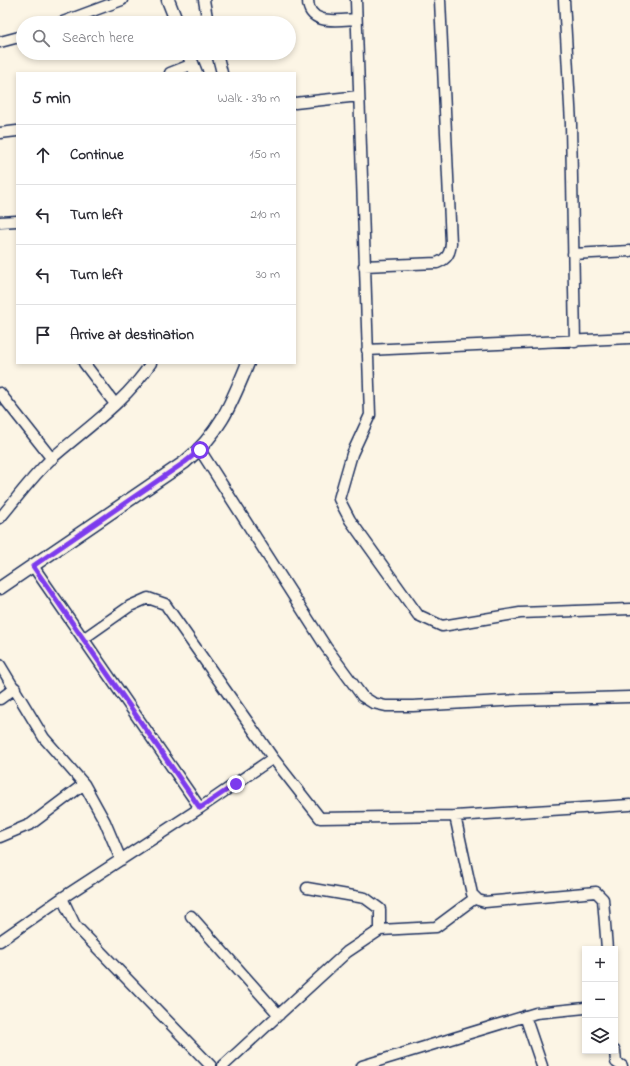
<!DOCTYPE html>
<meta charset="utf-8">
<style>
body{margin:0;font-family:"Indie Flower",sans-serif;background:#f7f7f7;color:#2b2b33}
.controls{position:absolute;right:12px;bottom:12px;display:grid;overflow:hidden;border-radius:0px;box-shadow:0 2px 6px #0003}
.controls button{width:36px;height:36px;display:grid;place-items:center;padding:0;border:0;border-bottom:1px solid #e1e1e2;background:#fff;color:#2b2b33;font:20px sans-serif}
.stop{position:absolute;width:12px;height:12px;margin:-9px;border:3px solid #7c3aed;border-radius:50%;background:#fff}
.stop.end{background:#7c3aed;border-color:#fff;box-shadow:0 1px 4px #0008}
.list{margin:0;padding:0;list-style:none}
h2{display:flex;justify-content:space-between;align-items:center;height:52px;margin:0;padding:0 16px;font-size:17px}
h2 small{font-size:13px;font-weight:400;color:#7c7c81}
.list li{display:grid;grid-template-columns:26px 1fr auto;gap:12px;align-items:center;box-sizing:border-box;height:60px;padding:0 16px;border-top:1px solid #e1e1e2}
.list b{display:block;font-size:15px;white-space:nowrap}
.list em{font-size:13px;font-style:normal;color:#7c7c81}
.icon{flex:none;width:22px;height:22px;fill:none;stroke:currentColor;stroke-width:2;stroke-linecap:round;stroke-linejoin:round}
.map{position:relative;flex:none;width:630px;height:1066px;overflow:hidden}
.search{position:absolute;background:#fff;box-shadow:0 2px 6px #0003;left:16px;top:16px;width:280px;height:44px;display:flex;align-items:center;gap:10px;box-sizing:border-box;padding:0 14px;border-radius:22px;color:#7c7c81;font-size:15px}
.panel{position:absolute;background:#fff;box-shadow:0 2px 6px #0003;left:16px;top:72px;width:280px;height:292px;border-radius:0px}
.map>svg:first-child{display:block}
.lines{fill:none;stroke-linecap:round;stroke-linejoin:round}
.minor-casing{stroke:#1b2f5e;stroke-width:13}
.tertiary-casing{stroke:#1b2f5e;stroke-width:15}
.minor{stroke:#fcf5e5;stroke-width:10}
.tertiary{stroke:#fcf5e5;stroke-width:12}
.route{stroke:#7c3aed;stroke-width:5}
</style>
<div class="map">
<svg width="630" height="1066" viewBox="0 0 630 1066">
<rect width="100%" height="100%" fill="#fcf5e5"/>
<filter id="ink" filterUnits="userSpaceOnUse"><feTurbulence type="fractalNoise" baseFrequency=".025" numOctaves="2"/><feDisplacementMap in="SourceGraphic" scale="8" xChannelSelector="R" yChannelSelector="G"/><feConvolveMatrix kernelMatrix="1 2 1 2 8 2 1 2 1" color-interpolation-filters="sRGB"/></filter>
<g filter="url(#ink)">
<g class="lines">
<defs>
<path id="minor" d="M204,0l4,23
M308,0c0,26 30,20 48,19
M356,0l14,415 -18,39 -13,45 11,21 68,95 24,11 78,-13 110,-4
M564,0l7,124 4,218
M60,23l62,-23
M0,42l23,-6
M217,53l5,20
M170,73l23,-9
M295,103l64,-7
M0,133l17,-2
M0,222l17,-1
M573,254l57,-3
M364,266l73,-3c10,-4 13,-9 14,-20l-11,-243
M367,350l263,-12
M84,363l31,41
M0,393l52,66
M200,450l126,197 36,49 11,7 13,3h27l105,-6 112,-3
M0,518c17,-20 32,-41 50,-58 35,-31 75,-57 101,-97
M33,566l167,242 73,-50
M83,639l47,-33 18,-8 17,6 108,154 47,60 135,-2 175,-11
M0,665l44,73 40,46 21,38 16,38
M0,699l15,-11
M455,816l17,78 6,6 7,2 111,-10 7,7 4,50
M0,837l31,-13 53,-40
M307,888l58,10 15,11v21
M62,898l13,27 136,141
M191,916l88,99
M0,941l62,-43 138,-90
M525,1016l17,50
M615,1051l1,11 6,4
M223,1066l124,-114 33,-22 56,-3 39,-29
M362,1066l174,-53 49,-5"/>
<path id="tertiary" d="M168,0l9,23
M188,53l8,20
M0,588l185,-126c35,-29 46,-58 63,-99"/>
</defs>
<use href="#minor" class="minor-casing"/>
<use href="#tertiary" class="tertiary-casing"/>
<use href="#minor" class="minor"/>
<use href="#tertiary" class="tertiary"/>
</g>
</g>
<g class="lines" filter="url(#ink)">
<path class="route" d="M200,450l-15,12 -152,104 167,242 36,-24"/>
</g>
</svg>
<div class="controls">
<button>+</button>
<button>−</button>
<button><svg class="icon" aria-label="layers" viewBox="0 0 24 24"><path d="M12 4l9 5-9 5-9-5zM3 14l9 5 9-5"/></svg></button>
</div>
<div class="stop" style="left:200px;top:450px"></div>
<div class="stop end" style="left:236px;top:784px"></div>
<div class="search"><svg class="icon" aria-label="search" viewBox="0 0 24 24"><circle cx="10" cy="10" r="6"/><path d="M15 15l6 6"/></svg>Search here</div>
<section class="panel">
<h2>5 min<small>Walk · 390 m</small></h2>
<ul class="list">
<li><svg class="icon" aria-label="ahead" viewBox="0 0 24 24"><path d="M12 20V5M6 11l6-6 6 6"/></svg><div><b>Continue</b></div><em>150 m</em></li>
<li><svg class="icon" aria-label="left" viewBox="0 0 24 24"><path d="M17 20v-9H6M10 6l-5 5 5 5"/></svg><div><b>Turn left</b></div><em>210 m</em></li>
<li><svg class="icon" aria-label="left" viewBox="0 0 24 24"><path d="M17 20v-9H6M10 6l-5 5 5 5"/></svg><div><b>Turn left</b></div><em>30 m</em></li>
<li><svg class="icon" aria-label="arrive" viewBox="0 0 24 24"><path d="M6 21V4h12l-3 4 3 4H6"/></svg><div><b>Arrive at destination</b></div></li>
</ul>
</section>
</div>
